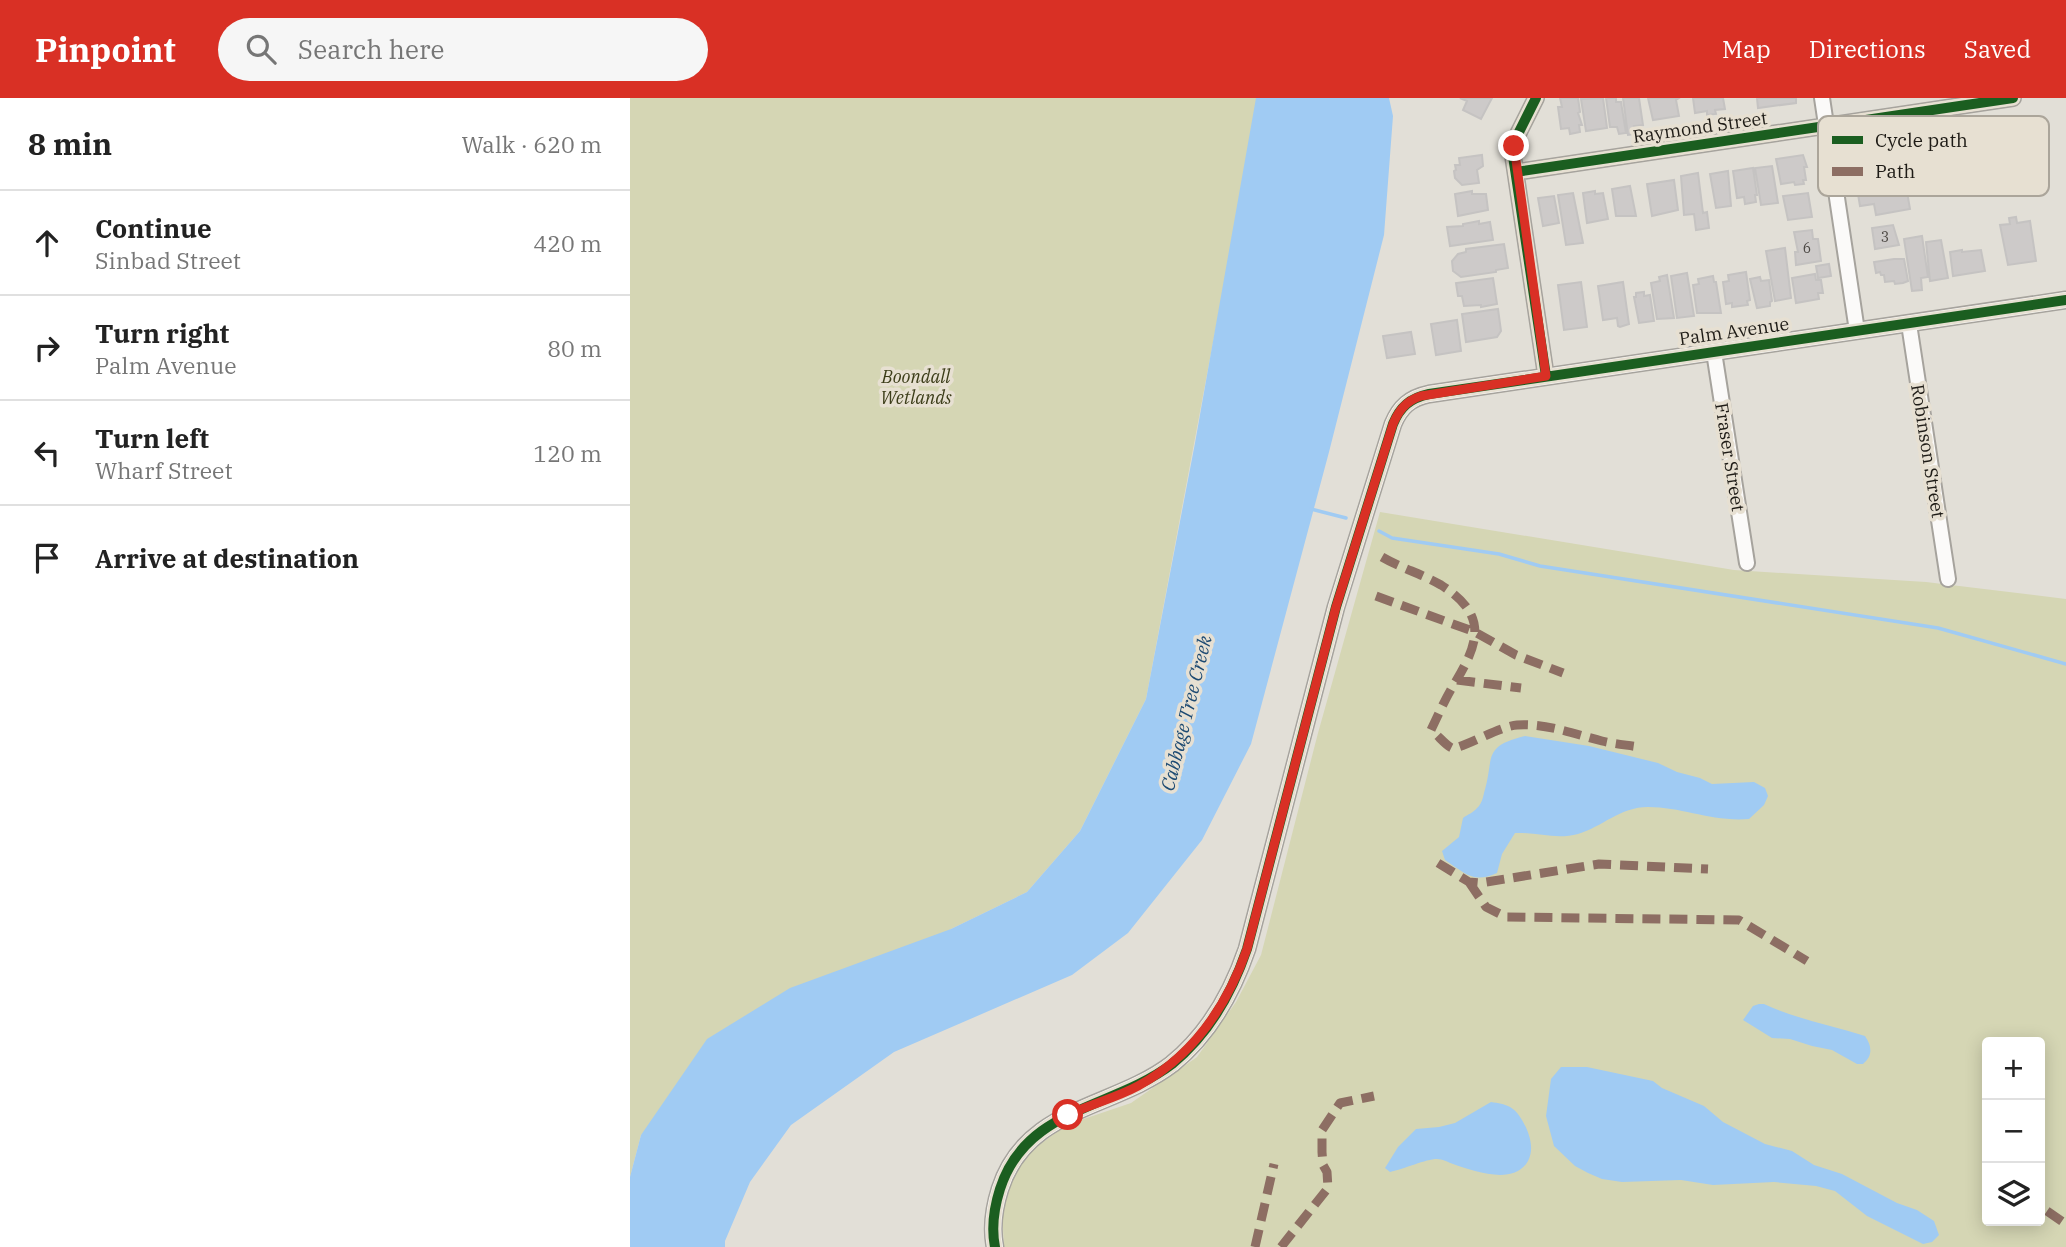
<!DOCTYPE html>
<meta charset="utf-8">
<style>
body{margin:0;font-family:"IBM Plex Serif",serif;background:#f6f6f6;color:#222}
.controls{position:absolute;right:21px;bottom:21px;display:grid;overflow:hidden;border-radius:7px;box-shadow:0 4px 18px #0003}
.controls button{width:63px;height:63px;display:grid;place-items:center;padding:0;border:0;border-bottom:2px solid #e0e0e0;background:#fff;color:#222;font:35px sans-serif}
.stop{position:absolute;width:21px;height:21px;margin:-16px;border:5px solid #d93025;border-radius:50%;background:#fff}
.stop.end{background:#d93025;border-color:#fff;box-shadow:0 2px 7px #0008}
.list{margin:0;padding:0;list-style:none}
h2{display:flex;justify-content:space-between;align-items:center;height:91px;margin:0;padding:0 28px;font-size:30px}
h2 small{font-size:23px;font-weight:400;color:#767676}
.list li{display:grid;grid-template-columns:46px 1fr auto;gap:21px;align-items:center;box-sizing:border-box;height:105px;padding:0 28px;border-top:2px solid #e0e0e0}
.list b{display:block;font-size:26px;white-space:nowrap}
.list p{margin:0;font-size:23px;white-space:nowrap;color:#767676}
.list em{font-size:23px;font-style:normal;color:#767676}
.icon{flex:none;width:38px;height:38px;fill:none;stroke:currentColor;stroke-width:2;stroke-linecap:round;stroke-linejoin:round}
.map{position:relative;flex:none;width:1436px;height:1149px;overflow:hidden}
header{display:flex;align-items:center;gap:42px;box-sizing:border-box;height:98px;padding:0 35px;background:#d93025;color:#fff}
header strong{font-size:33px}
nav{display:flex;gap:38px;margin-inline-start:auto;font-size:24px}
.search{width:490px;height:63px;background:#f6f6f6;display:flex;align-items:center;gap:18px;box-sizing:border-box;padding:0 24px;border-radius:38px;color:#767676;font-size:26px}
main{display:flex}
aside{flex:1;background:#fff}
.map>svg:first-child{display:block}
.green{fill:#d5d6b4;fill-rule:evenodd}
.water{fill:#a0cbf3}
.lines{fill:none;stroke-linecap:round;stroke-linejoin:round}
.stream{stroke:#a0cbf3;stroke-width:3.5}
.building{fill:#cdcac9;stroke:#c5c3c2;stroke-width:2}
.minor-casing{stroke:#a6a39d;stroke-width:18}
.tertiary-casing{stroke:#a6a39d;stroke-width:19}
.minor{stroke:#fbfaf9;stroke-width:14}
.tertiary{stroke:#fbfaf9;stroke-width:16}
.quiet{stroke:#8d6e63;stroke-width:9;stroke-dasharray:18 9;stroke-linecap:butt}
.cycleway-casing{stroke:#e7e0d2;stroke-width:15}
.cycleway{stroke:#1b5e20;stroke-width:10}
.route{stroke:#d93025;stroke-width:9}
.labels{text-anchor:middle;dominant-baseline:central;stroke-width:7;stroke-linejoin:round;paint-order:stroke}
.number-label{font-size:14px;fill:#4c4844}
.street-label{font-size:18px;fill:#1e1b16;stroke:#e7e0d2}
.park-label{font-size:18px;font-style:italic;fill:#3c3d19;stroke:#e7e0d2}
.water-label{font-size:19px;font-style:italic;fill:#1d4a72;stroke:#e7e0d2}
.key{fill:#e7e0d2;stroke:#aba59a;stroke-width:2}
.key-label{font-size:19px;fill:#1e1b16}
</style>
<header>
<strong>Pinpoint</strong>
<div class="search"><svg class="icon" aria-label="search" viewBox="0 0 24 24"><circle cx="10" cy="10" r="6"/><path d="M15 15l6 6"/></svg>Search here</div>
<nav><a>Map</a><a>Directions</a><a>Saved</a></nav>
</header>
<main>
<aside>
<h2>8 min<small>Walk · 620 m</small></h2>
<ul class="list">
<li><svg class="icon" aria-label="ahead" viewBox="0 0 24 24"><path d="M12 20V5M6 11l6-6 6 6"/></svg><div><b>Continue</b><p>Sinbad Street</p></div><em>420 m</em></li>
<li><svg class="icon" aria-label="right" viewBox="0 0 24 24"><path d="M7 20v-9h11M14 6l5 5-5 5"/></svg><div><b>Turn right</b><p>Palm Avenue</p></div><em>80 m</em></li>
<li><svg class="icon" aria-label="left" viewBox="0 0 24 24"><path d="M17 20v-9H6M10 6l-5 5 5 5"/></svg><div><b>Turn left</b><p>Wharf Street</p></div><em>120 m</em></li>
<li><svg class="icon" aria-label="arrive" viewBox="0 0 24 24"><path d="M6 21V4h12l-3 4 3 4H6"/></svg><div><b>Arrive at destination</b></div></li>
</ul>
</aside>
<div class="map">
<svg width="1436" height="1149" viewBox="0 0 1436 1149">
<rect width="100%" height="100%" fill="#e2dfd7"/>
<path class="green" d="M0,0h629l-113,601 -66,132 -53,61 -76,37 -310,206 -11,42z
M750,414l354,58 192,12 140,17v648h-1062l-2,-35 8,-30 13,-25 43,-32 65,-22 66,-46 39,-55 25,-47 57,-222zM1357,944h53v179h-53z"/>
<path class="water" d="M626,0h133l4,18 -9,119 -55,217 -78,292 -49,96 -74,93 -56,42 -178,77 -103,73 -41,57 -25,59v6h-95v-70l11,-42 66,-96 83,-51 161,-59 76,-37 53,-61 66,-132 49,-256z
M895,638l64,10 69,17 19,9 23,6 12,6 42,-2 11,6 3,8 -4,9 -15,14c-38,3 -66,-12 -101,-12 -28,0 -46,20 -70,27 -22,6 -41,-2 -63,-1l-13,21 -5,19c-24,11 -32,0 -52,-13l-3,-9 17,-14 4,-19c4,-3 11,-6 14,-10 4,-3 6,-10 7,-15 11,-36 -3,-46 41,-57z
M1129,906h5c32,15 67,21 101,32 7,10 8,20 -2,28h-6l-25,-14 -20,-4 -22,-7 -18,-1 -29,-18 10,-14z
M931,969h26l66,14 9,7 42,18 19,16 42,22 27,7 22,14 28,9 55,29 20,7 17,11 5,14 -7,7 -9,2 -56,-28 -32,-25 -19,-5 -42,-4 -61,3 -32,-5 -59,2 -20,-3 -14,-6 -13,-7 -21,-20 -8,-30 5,-37z
M861,1004c15,2 23,4 31,18 7,12 13,28 6,41 -14,25 -54,10 -75,3 -5,-2 -11,-5 -16,-5 -11,0 -33,10 -47,13l-5,-4 13,-21 18,-18 23,-2 16,-4z"/>
<g class="lines">
<path class="stream" d="M681,411l35,9
M749,433l13,7 107,16 41,12 398,62 128,36"/>
</g>
<path class="building" d="M830,0h32l-11,21 -18,-9 4,-9z
M930,0h18l2,14 -2,1 4,12h-3l1,7 -10,2 -1,-6 -8,1 -3,-22h4z
M973,0l4,30 -21,3 -5,-32z
M976,0h10v4h5l5,31 -7,1 -2,-7h-7z
M993,0h16l4,27 -9,1 2,8 -8,1z
M1018,0h31l-3,2 3,16 -26,4z
M1063,0h30l2,11 -10,1 1,4 -9,1v-4l-12,2z
M1127,0h39v5l-38,5z
M852,57l1,11 -6,4 2,13 -17,2 -7,-7 -1,-7 2,-1 -1,-5h5l-1,-7z
M1173,57l4,12h-3l2,13h-3l1,4 -9,1 -1,-3 -13,2 -5,-25z
M1142,68l6,37 -17,2 -6,-37z
M1123,70l4,27h-2l1,7 -11,2 -1,-7 -7,1 -4,-27z
M1098,73l3,35 -15,2 -6,-34z
M1068,75l5,40 4,-1 2,16 -13,2 -2,-16 -10,1 -3,-39z
M1044,82l4,30 -26,6 -5,-32z
M1000,88l6,30h-20l-4,-27z
M1276,88l4,23 -34,6 -2,-11 -14,2 -2,-12z
M842,93v3h14l2,16 -30,6 -3,-22z
M965,93v3l8,-1 5,26 -21,4 -4,-30z
M943,95l10,50 -17,2 -8,-50z
M1178,95l4,24 -24,3 -5,-24z
M924,98l5,27 -16,3 -5,-28z
M1386,119l1,6 13,-2 6,40 -28,4 -8,-40 10,-1 -1,-6z
M849,123v3l11,-2 3,18 -43,6 -3,-19 16,-1v-2z
M1263,127l6,20 -24,4 -3,-21z
M1182,132l1,9h5l3,22 -25,4 -1,-13h3l-4,-20z
M1292,138l6,41 -7,1 1,12 -10,1 -8,-52z
M1311,142l7,38 -18,3 -4,-39z
M874,146l4,24 -12,2v2l-35,5 -8,-6 -1,-10 6,-7 8,-2v-3z
M1155,150l6,50 -16,3 -9,-50z
M1332,152v2l19,-2 4,21 -32,5 -3,-24z
M1264,161h10l4,22 -5,2 -8,1 -1,-3 -9,1 -1,-7h-3l-1,-3 -4,1 -2,-11z
M1199,166l2,12 -13,2 -2,-12z
M1116,174l4,28 -3,1 1,4 -16,2v-4l-6,1 -3,-22 6,-1 -1,-6z
M1057,175l7,43 -17,2 -6,-42z
M1185,176l1,6h5l2,13h-5l1,6 -23,4 -4,-25z
M1037,177l7,43 -17,1 -6,-36 9,-2 -1,-4z
M1083,178l1,6h2l5,31h-24l-4,-28 6,-1 -1,-5z
M1130,179l1,4 8,-1 3,21 -2,1v4l-13,2 -7,-29z
M863,180l4,26 -16,3v-2l-17,1 -2,-10h-4l-2,-13z
M951,184l6,45 -23,3 -6,-45z
M993,184l6,42 -9,3 -2,-1 -1,-8 -14,2 -5,-34z
M1014,194v4l6,-1 4,26 -15,2 -5,-26h2v-4z
M868,211l3,22 -4,6 -31,5 -4,-28z
M827,222l4,31 -25,4 -5,-31z
M781,234l4,22 -28,4 -4,-22z"/>
<g class="lines">
<defs>
<path id="minor" d="M906,0l-19,38 -4,20 33,220
M1192,0l35,233
M886,74l497,-74
M1279,226l39,255
M1084,254l33,211"/>
<path id="tertiary" d="M365,1149c-4,-20 -1,-39 5,-58 26,-82 113,-80 172,-125 37,-30 60,-71 75,-115l89,-342 57,-183c7,-17 17,-26 36,-30l637,-94"/>
</defs>
<use href="#minor" class="minor-casing"/>
<use href="#tertiary" class="tertiary-casing"/>
<use href="#minor" class="minor"/>
<use href="#tertiary" class="tertiary"/>
<path class="quiet" d="M752,459c19,11 40,17 59,28 46,29 39,56 15,96 -10,16 -17,32 -25,49 7,5 14,15 21,18 7,2 48,-22 65,-23 29,-2 57,9 85,16 12,3 25,4 37,6
M746,498l99,36 41,23 47,18
M827,582l64,8
M808,765l31,19 11,1 119,-19 109,5
M839,784l17,25 20,10 233,3 68,41
M1417,1113l19,13
M625,1149l19,-83
M651,1149l47,-59 -1,-16 -4,-7 -1,-13v-22l18,-27 34,-7"/>
<defs>
<path id="cycleway" d="M906,0l-19,38 -4,20 33,220
M886,74l497,-74
M365,1149c-4,-20 -1,-39 5,-58 26,-82 113,-80 172,-125 37,-30 60,-71 75,-115l89,-342 57,-183c7,-17 17,-26 36,-30l637,-94"/>
</defs>
<use href="#cycleway" class="cycleway-casing"/>
<use href="#cycleway" class="cycleway"/>
</g>
<g class="lines">
<path class="route" d="M438,1017c23,-11 48,-17 70,-29 55,-30 89,-80 109,-137l89,-342 57,-183c6,-14 13,-23 28,-28l125,-20 -32,-230"/>
</g>
<g class="labels">
<g class="number-label">
<text x="1255" y="139">3</text>
<text x="1177" y="150">6</text>
</g>
<g class="street-label">
<text transform="translate(1070 29) rotate(-8)">Raymond Street</text>
<text transform="translate(1104 233) rotate(-8)">Palm Avenue</text>
<text transform="translate(1298 353) rotate(81)">Robinson Street</text>
<text transform="translate(1100 359) rotate(81)">Fraser Street</text>
</g>
<g class="park-label">
<text x="286" y="278">Boondall<tspan x="286" dy="21">Wetlands</tspan></text>
</g>
<g class="water-label">
<text transform="translate(556 615) rotate(-76)">Cabbage Tree Creek</text>
</g>
</g>
<rect x="1188" y="18" width="231" height="80" rx="10" class="key"/>
<rect x="1202" y="38" width="31" height="8" fill="#1b5e20"/>
<rect x="1202" y="69" width="31" height="9" fill="#8d6e63"/>
<g class="key-label">
<text x="1245" y="49">Cycle path</text>
<text x="1245" y="80">Path</text>
</g>
</svg>
<div class="controls">
<button>+</button>
<button>−</button>
<button><svg class="icon" aria-label="layers" viewBox="0 0 24 24"><path d="M12 4l9 5-9 5-9-5zM3 14l9 5 9-5"/></svg></button>
</div>
<div class="stop" style="left:438px;top:1017px"></div>
<div class="stop end" style="left:884px;top:48px"></div>
</div>
</main>
